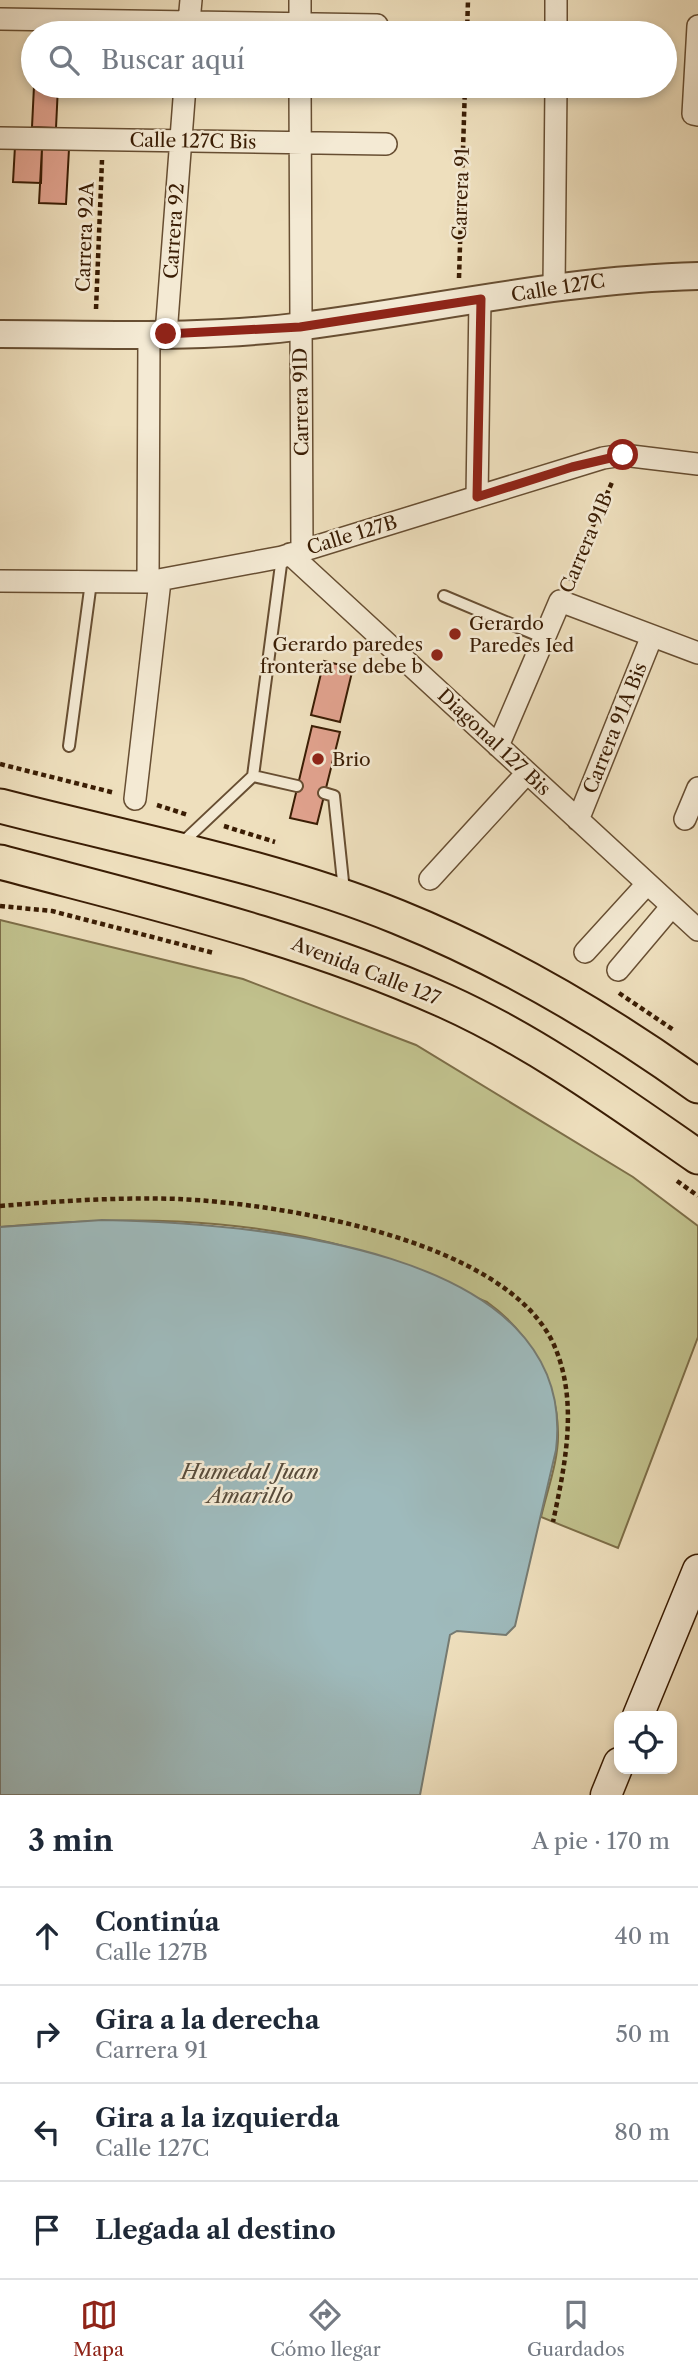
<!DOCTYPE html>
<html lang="es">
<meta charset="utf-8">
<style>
body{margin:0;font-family:"Libre Caslon Text",serif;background:#f6f6f7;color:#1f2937}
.controls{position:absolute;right:21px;bottom:21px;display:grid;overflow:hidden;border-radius:14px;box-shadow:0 4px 10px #0003}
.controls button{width:63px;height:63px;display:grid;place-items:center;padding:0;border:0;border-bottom:2px solid #e0e1e3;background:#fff;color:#1f2937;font:35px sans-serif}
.stop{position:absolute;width:21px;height:21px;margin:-16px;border:5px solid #8f2418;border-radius:50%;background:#fff}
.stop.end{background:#8f2418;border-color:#fff;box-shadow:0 2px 7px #0008}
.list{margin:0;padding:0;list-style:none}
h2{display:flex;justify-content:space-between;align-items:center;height:91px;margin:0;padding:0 28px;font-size:30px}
h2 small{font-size:23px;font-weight:400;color:#747a83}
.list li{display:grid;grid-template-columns:46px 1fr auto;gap:21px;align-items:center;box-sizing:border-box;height:98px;padding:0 28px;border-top:2px solid #e0e1e3}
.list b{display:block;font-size:26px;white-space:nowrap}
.list p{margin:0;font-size:23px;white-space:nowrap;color:#747a83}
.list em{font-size:23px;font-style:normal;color:#747a83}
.icon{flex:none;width:38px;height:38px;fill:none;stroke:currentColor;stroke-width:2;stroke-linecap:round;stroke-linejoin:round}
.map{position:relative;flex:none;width:698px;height:1795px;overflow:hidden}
.search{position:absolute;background:#fff;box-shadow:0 4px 10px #0003;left:21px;right:21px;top:21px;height:77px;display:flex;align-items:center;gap:18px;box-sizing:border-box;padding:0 24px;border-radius:38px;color:#747a83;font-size:26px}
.sheet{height:483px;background:#fff}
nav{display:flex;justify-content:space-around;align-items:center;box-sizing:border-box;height:98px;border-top:2px solid #e0e1e3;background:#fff;font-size:19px;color:#747a83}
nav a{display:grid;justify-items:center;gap:4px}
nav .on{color:#8f2418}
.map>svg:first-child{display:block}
.green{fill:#c0c08c;stroke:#7d6e48;stroke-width:2}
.water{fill:#9ebabc;stroke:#767b72;stroke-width:2}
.building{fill:#e1a28e;stroke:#3a1d04;stroke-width:2}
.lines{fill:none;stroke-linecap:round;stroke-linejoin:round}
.service-casing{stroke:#674e32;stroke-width:14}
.minor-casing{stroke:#674e32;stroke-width:24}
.tertiary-casing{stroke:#674e32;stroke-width:30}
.secondary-casing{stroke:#3a1d04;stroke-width:33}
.primary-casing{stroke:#3a1d04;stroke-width:37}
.path{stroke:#3a1d04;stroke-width:4.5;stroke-dasharray:5 3.5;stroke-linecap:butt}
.service{stroke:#f4ead4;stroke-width:10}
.minor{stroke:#f4ead4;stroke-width:21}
.tertiary{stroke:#f4ead4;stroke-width:26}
.secondary{stroke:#f4ead4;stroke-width:30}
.primary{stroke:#eedfbd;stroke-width:33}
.route{stroke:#8f2418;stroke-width:9}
.poi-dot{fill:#8f2418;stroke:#f4ead4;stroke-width:2.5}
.labels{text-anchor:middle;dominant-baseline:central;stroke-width:5;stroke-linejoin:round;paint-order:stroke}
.street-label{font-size:19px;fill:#3a1d04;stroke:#f4ead4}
.poi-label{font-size:19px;fill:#3a1d04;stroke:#f4ead4;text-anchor:start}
.water-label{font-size:21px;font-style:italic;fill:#584c3b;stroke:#f4ead4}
</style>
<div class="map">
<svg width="698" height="1795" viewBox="0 0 698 1795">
<rect width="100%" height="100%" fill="#eedfbd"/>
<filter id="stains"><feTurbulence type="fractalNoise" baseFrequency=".00286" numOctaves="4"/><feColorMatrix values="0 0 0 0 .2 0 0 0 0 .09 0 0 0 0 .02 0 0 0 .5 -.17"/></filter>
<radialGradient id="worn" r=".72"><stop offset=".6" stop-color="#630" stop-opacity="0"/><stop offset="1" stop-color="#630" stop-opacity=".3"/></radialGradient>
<path class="green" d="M0,920l243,59 173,66 217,132 65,49v111l-80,211 -77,-31c6,-26 18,-58 17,-85 -1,-52 -30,-101 -71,-130 -43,-17 -88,-40 -133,-53 -115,-33 -236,-33 -354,-22z"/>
<path class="water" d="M102,1220c141,3 479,24 454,230l-41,176 -9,9 -49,-4 -7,4 -30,160h-420v-568z"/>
<path class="building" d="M34,86h24l-2,42 -24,-1z
M15,146l27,2 -1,35 -28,-1z
M42,148l27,1 -3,55 -27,-1z
M324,661l29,7 -13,54 -29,-7z
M312,726l28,6 -23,92 -27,-6z"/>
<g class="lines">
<defs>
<path id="service" d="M444,596l100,42
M69,746l22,-164
M253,776l44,10
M324,793l10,3 10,95
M182,843l71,-67 29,-219"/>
<path id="minor" d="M300,0v33
M0,19l377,6
M698,26l-5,88 5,1
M188,33l3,-33
M556,33v-33
M300,86l2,465
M0,138l386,6
M554,288l2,-202
M166,334l19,-248
M477,497l3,-198
M290,554l408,376
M0,581l148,1 134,-25 321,-99 20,-3 75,9
M148,582l1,-247
M498,746l62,-145 138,52
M135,799l25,-218
M685,819l13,-31
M578,820l74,-184
M430,879l97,-106
M585,952l62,-68
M618,970l54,-64"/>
<path id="tertiary" d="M0,334c98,0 206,5 303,-8 132,-17 262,-47 395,-50"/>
<path id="secondary" d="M638,1716l60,-146
M606,1795l13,-32"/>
<path id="primary" d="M0,806c131,34 273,60 398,111 106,43 208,103 300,169
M0,862c150,40 303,75 445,139 91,41 172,100 253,156"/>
</defs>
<use href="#service" class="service-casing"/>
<use href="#minor" class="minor-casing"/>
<use href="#tertiary" class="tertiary-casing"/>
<use href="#secondary" class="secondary-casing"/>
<use href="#primary" class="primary-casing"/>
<path class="path" d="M467,33l1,-33
M459,278l6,-192
M96,309l6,-149
M569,581l44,-101
M0,764l115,29
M157,805l31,10
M224,826l51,16
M0,906l52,5 162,42
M619,993l56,38
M677,1181l21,15
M0,1206c60,-5 119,-9 179,-7 104,5 328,41 375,146 25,57 11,120 -1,177"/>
<use href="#service" class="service"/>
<use href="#minor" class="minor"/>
<use href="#tertiary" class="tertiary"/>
<use href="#secondary" class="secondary"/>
<use href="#primary" class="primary"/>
</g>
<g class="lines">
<path class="route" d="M166,334l134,-7 181,-28 -4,198 95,-30 51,-12"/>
</g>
<g class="poi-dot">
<circle cx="455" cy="634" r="7"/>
<circle cx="437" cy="655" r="7"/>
<circle cx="318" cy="759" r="7"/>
</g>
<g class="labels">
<g class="street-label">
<text transform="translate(193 141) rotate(1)">Calle 127C Bis</text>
<text transform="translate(461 194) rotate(-88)">Carrera 91</text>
<text transform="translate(174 231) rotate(-86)">Carrera 92</text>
<text transform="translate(85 237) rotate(-88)">Carrera 92A</text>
<text transform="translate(558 288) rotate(-9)">Calle 127C</text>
<text transform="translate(301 402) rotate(-91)">Carrera 91D</text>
<text transform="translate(352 535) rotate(-17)">Calle 127B</text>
<text transform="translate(586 543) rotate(-67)">Carrera 91B</text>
<text transform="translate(615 728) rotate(-68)">Carrera 91A Bis</text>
<text transform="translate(494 742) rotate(43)">Diagonal 127 Bis</text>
<text transform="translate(366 971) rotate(21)">Avenida Calle 127</text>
</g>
<g class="poi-label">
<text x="469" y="623">Gerardo<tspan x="469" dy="22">Paredes Ied</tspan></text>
<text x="423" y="644" text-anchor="end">Gerardo paredes<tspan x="423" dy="22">frontera se debe b</tspan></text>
<text x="332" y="759">Brio</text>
</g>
<g class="water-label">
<text x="250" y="1471">Humedal Juan<tspan x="250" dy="24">Amarillo</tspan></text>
</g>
</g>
<rect width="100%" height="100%" filter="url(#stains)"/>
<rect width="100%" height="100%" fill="url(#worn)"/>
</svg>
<div class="controls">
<button><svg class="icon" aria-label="locate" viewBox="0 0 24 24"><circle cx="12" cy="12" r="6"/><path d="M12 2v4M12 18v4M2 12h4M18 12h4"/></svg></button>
</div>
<div class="stop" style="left:623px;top:455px"></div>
<div class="stop end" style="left:166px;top:334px"></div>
<div class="search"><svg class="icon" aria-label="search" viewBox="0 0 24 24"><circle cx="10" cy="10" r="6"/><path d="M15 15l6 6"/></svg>Buscar aquí</div>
</div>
<section class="sheet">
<h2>3 min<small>A pie · 170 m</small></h2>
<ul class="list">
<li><svg class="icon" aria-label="ahead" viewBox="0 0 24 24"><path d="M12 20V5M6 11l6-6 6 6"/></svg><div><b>Continúa</b><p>Calle 127B</p></div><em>40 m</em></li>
<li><svg class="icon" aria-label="right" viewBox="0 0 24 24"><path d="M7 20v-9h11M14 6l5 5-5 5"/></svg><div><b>Gira a la derecha</b><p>Carrera 91</p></div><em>50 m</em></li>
<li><svg class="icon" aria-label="left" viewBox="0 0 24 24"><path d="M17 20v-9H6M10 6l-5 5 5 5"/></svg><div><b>Gira a la izquierda</b><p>Calle 127C</p></div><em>80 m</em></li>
<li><svg class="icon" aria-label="arrive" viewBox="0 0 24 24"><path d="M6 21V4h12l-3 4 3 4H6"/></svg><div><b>Llegada al destino</b></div></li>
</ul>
</section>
<nav>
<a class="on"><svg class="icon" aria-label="map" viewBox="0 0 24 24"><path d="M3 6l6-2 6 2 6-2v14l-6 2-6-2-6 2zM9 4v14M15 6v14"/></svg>Mapa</a>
<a><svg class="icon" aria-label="directions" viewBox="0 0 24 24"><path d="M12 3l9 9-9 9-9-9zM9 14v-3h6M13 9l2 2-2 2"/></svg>Cómo llegar</a>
<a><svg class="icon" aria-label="saved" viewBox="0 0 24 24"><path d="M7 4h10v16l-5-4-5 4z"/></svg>Guardados</a>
</nav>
